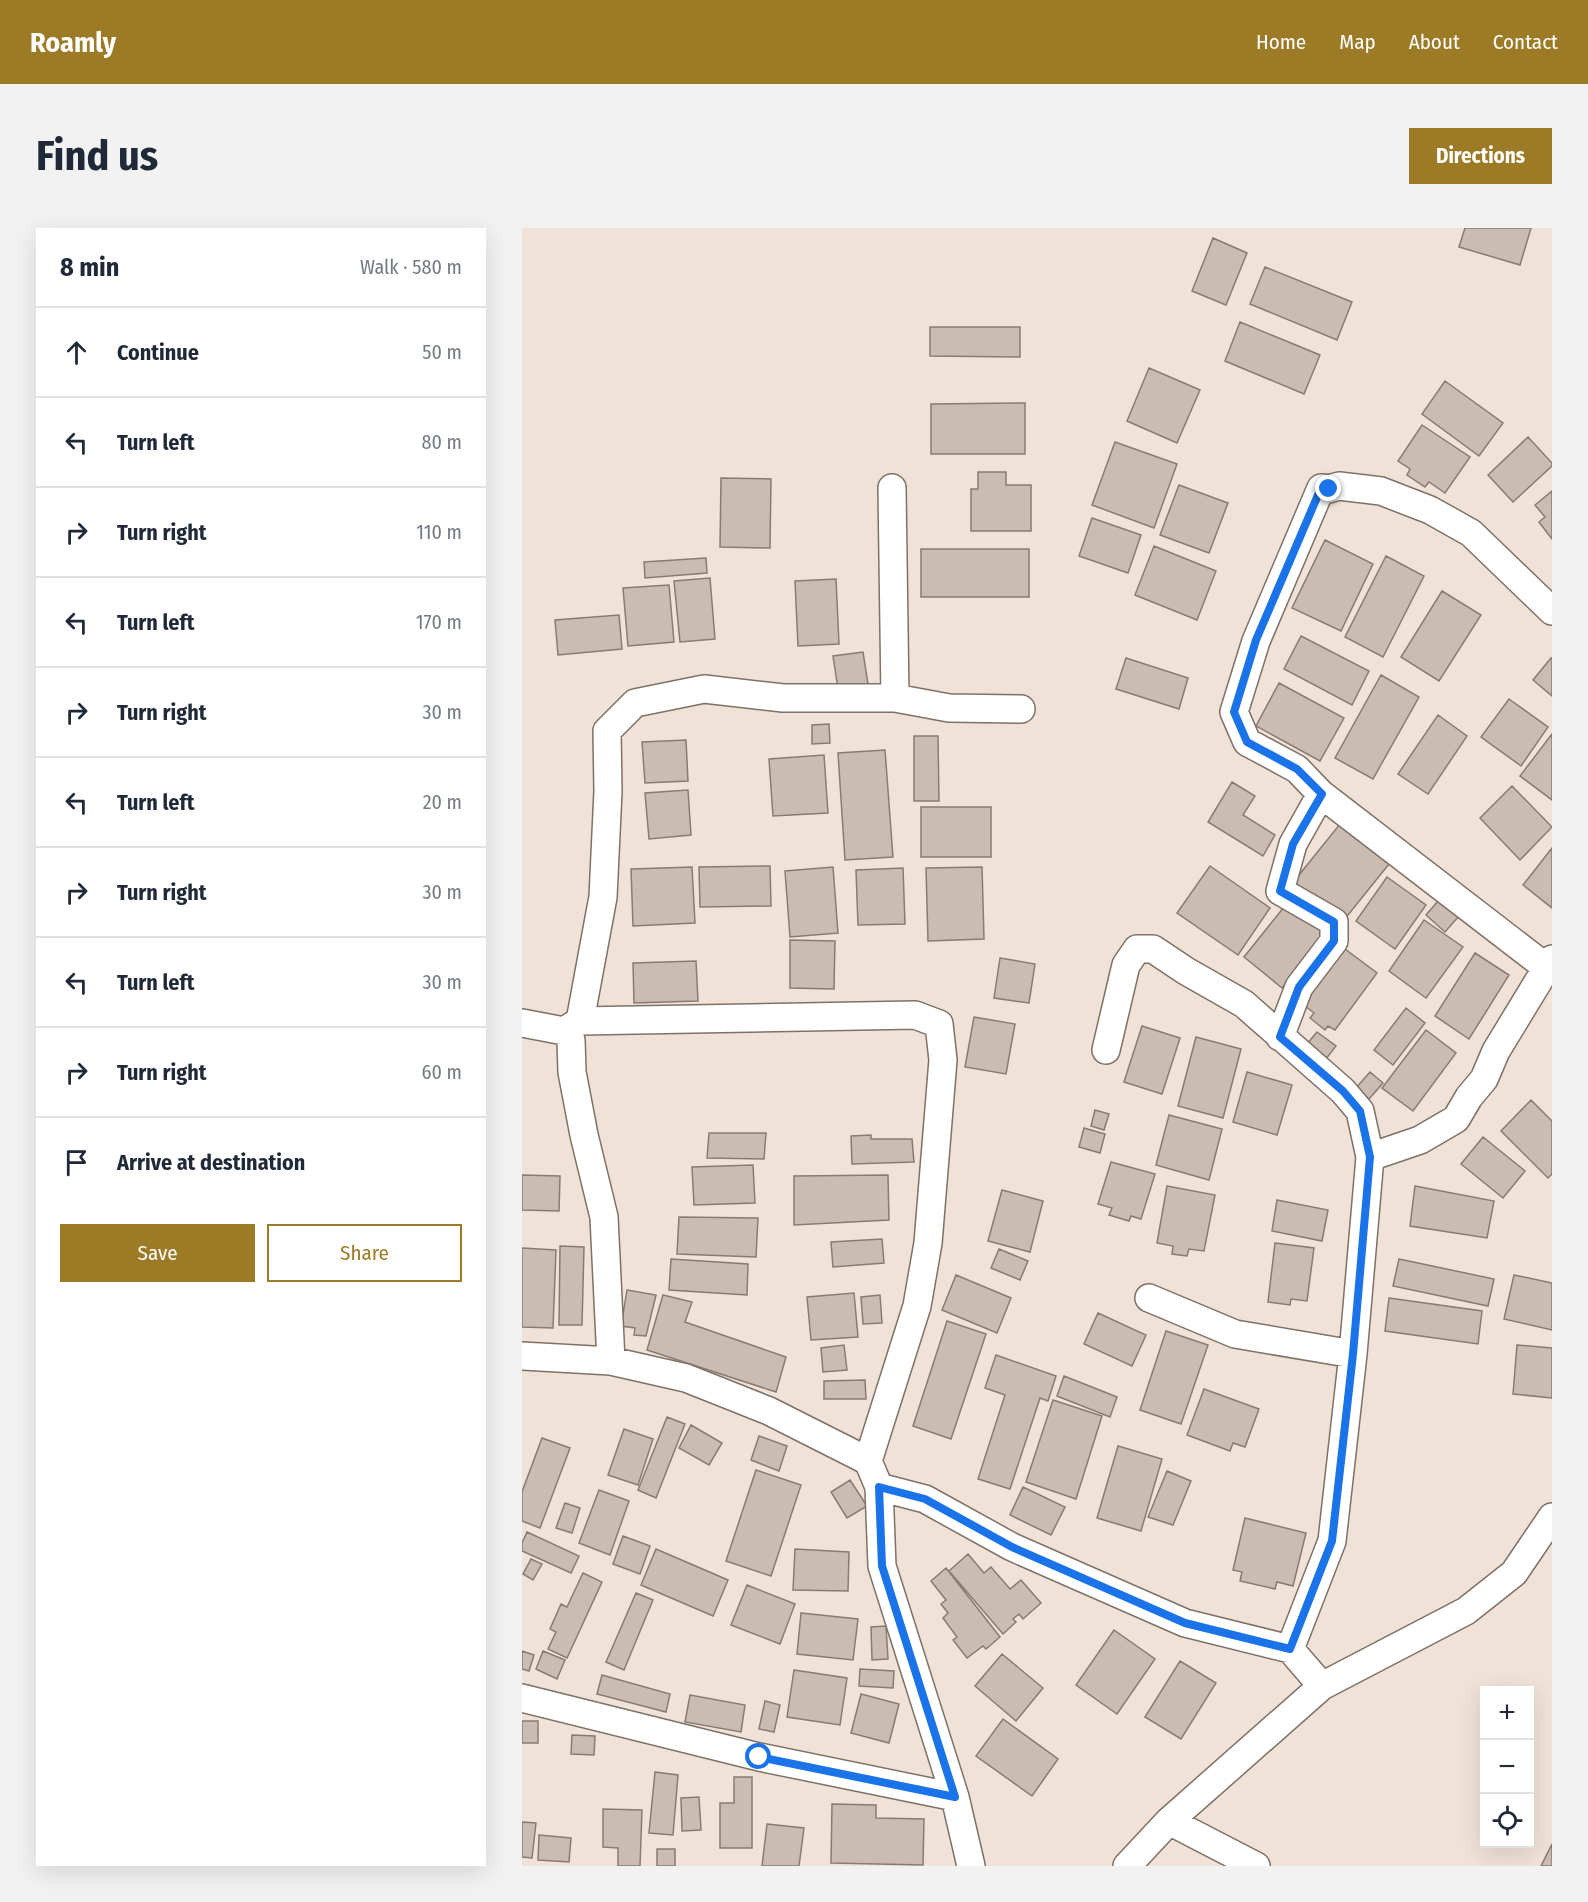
<!DOCTYPE html>
<meta charset="utf-8">
<style>
body{margin:0;font-family:"Fira Sans Condensed",sans-serif;background:#f2f2f3;color:#1f2937}
.controls{position:absolute;right:18px;bottom:18px;display:grid;overflow:hidden;border-radius:0px;box-shadow:0 6px 24px #0002}
.controls button{width:54px;height:54px;display:grid;place-items:center;padding:0;border:0;border-bottom:2px solid #e0e1e3;background:#fff;color:#1f2937;font:30px sans-serif}
.stop{position:absolute;width:18px;height:18px;margin:-14px;border:4px solid #1a73e8;border-radius:50%;background:#fff}
.stop.end{background:#1a73e8;border-color:#fff;box-shadow:0 2px 6px #0008}
.list{margin:0;padding:0;list-style:none}
h2{display:flex;justify-content:space-between;align-items:center;height:78px;margin:0;padding:0 24px;font-size:26px}
h2 small{font-size:20px;font-weight:400;color:#747a83}
.list li{display:grid;grid-template-columns:39px 1fr auto;gap:18px;align-items:center;box-sizing:border-box;height:90px;padding:0 24px;border-top:2px solid #e0e1e3}
.list b{display:block;font-size:22px;white-space:nowrap}
.list em{font-size:20px;font-style:normal;color:#747a83}
.actions{display:flex;gap:12px;padding:18px 24px}
.actions a{flex:1;padding:14px 0;border:2px solid #9d7a25;border-radius:0px;text-align:center;font-size:21px;color:#9d7a25}
.actions .main{background:#9d7a25;color:#fff}
.icon{flex:none;width:33px;height:33px;fill:none;stroke:currentColor;stroke-width:2;stroke-linecap:round;stroke-linejoin:round}
.map{position:relative;flex:none;width:1030px;height:1638px;overflow:hidden;border-radius:0px}
header{display:flex;align-items:center;gap:36px;box-sizing:border-box;height:84px;padding:0 30px;background:#9d7a25;color:#fff}
header strong{font-size:28px}
nav{display:flex;gap:33px;margin-inline-start:auto;font-size:21px}
.intro{display:flex;align-items:center;justify-content:space-between;box-sizing:border-box;height:144px;padding:0 36px}
h1{margin:0;font-size:42px}
.button{padding:15px 27px;border-radius:0px;background:#9d7a25;color:#fff;font-size:21px;font-weight:700}
main{display:flex;gap:36px;padding:0 36px}
aside{flex:1;background:#fff;border-radius:0px;box-shadow:0 6px 24px #0002}
.map>svg:first-child{display:block}
.building{fill:#cabcb0;stroke:#887b70;stroke-width:1.5}
.lines{fill:none;stroke-linecap:round;stroke-linejoin:round}
.street-casing{stroke:#7e7166;stroke-width:30}
.street{stroke:#fff;stroke-width:27}
.route{stroke:#1a73e8;stroke-width:8}
</style>
<header>
<strong>Roamly</strong>
<nav><a>Home</a><a>Map</a><a>About</a><a>Contact</a></nav>
</header>
<div class="intro"><h1>Find us</h1><a class="button">Directions</a></div>
<main>
<aside>
<h2>8 min<small>Walk · 580 m</small></h2>
<ul class="list">
<li><svg class="icon" aria-label="ahead" viewBox="0 0 24 24"><path d="M12 20V5M6 11l6-6 6 6"/></svg><div><b>Continue</b></div><em>50 m</em></li>
<li><svg class="icon" aria-label="left" viewBox="0 0 24 24"><path d="M17 20v-9H6M10 6l-5 5 5 5"/></svg><div><b>Turn left</b></div><em>80 m</em></li>
<li><svg class="icon" aria-label="right" viewBox="0 0 24 24"><path d="M7 20v-9h11M14 6l5 5-5 5"/></svg><div><b>Turn right</b></div><em>110 m</em></li>
<li><svg class="icon" aria-label="left" viewBox="0 0 24 24"><path d="M17 20v-9H6M10 6l-5 5 5 5"/></svg><div><b>Turn left</b></div><em>170 m</em></li>
<li><svg class="icon" aria-label="right" viewBox="0 0 24 24"><path d="M7 20v-9h11M14 6l5 5-5 5"/></svg><div><b>Turn right</b></div><em>30 m</em></li>
<li><svg class="icon" aria-label="left" viewBox="0 0 24 24"><path d="M17 20v-9H6M10 6l-5 5 5 5"/></svg><div><b>Turn left</b></div><em>20 m</em></li>
<li><svg class="icon" aria-label="right" viewBox="0 0 24 24"><path d="M7 20v-9h11M14 6l5 5-5 5"/></svg><div><b>Turn right</b></div><em>30 m</em></li>
<li><svg class="icon" aria-label="left" viewBox="0 0 24 24"><path d="M17 20v-9H6M10 6l-5 5 5 5"/></svg><div><b>Turn left</b></div><em>30 m</em></li>
<li><svg class="icon" aria-label="right" viewBox="0 0 24 24"><path d="M7 20v-9h11M14 6l5 5-5 5"/></svg><div><b>Turn right</b></div><em>60 m</em></li>
<li><svg class="icon" aria-label="arrive" viewBox="0 0 24 24"><path d="M6 21V4h12l-3 4 3 4H6"/></svg><div><b>Arrive at destination</b></div></li>
</ul>
<div class="actions"><a class="main">Save</a><a>Share</a></div>
</aside>
<div class="map">
<svg width="1030" height="1638" viewBox="0 0 1030 1638">
<rect width="100%" height="100%" fill="#f0e2d6"/>
<path class="building" d="M943,0h66l-11,37 -61,-18z
M691,10l34,15 -21,52 -34,-14z
M743,39l87,35 -15,38 -87,-36z
M718,94l80,33 -16,39 -79,-33z
M408,99h90v30l-90,-1z
M627,140l51,22 -23,53 -50,-22z
M923,153l58,42 -24,33 -57,-42z
M503,175v51h-94v-50z
M900,197l48,32 -25,36 -16,-11 -4,5 -18,-12 3,-6 -12,-8z
M1006,209l24,26v3l-39,36 -25,-27z
M593,214l62,22 -23,64 -62,-23z
M456,244h28v13h25v46h-60v-42h7z
M199,250l50,1 -1,69 -50,-1z
M657,257l49,18 -19,50 -49,-18z
M1030,263v48l-13,-17 6,-5 -10,-12z
M570,290l49,17 -13,38 -49,-17z
M803,312l48,24 -32,67 -49,-23z
M632,318l62,25 -19,49 -62,-25z
M399,321h108v48h-108z
M864,328l38,20 -41,81 -38,-20z
M184,330l1,15 -62,5 -1,-16z
M188,350l5,61 -35,3 -6,-61z
M314,351l3,65 -41,2 -3,-65z
M147,357l5,57 -46,4 -5,-58z
M920,363l39,24 -42,66 -38,-24z
M97,387l3,34 -64,6 -3,-35z
M779,408l68,35 -17,34 -68,-36z
M341,424l5,32 -30,5 -5,-33z
M604,430l62,20 -9,31 -63,-20z
M1029,430h1v38l-19,-16z
M859,447l38,22 -46,82 -38,-21z
M757,455l65,35 -24,43 -64,-35z
M987,471l39,28 -27,39 -40,-29z
M916,487l29,21 -39,58 -30,-20z
M307,496l1,19 -18,1v-19z
M1030,506v66l-32,-24z
M392,508h24l1,65h-25z
M164,512l2,41 -43,2 -3,-41z
M363,522l8,107 -48,3 -7,-107z
M302,527l4,58 -55,3 -4,-57z
M710,554l23,14 -12,19 32,20 -12,21 -55,-34z
M990,558l40,41 -32,33 -40,-42z
M166,562l3,45 -42,4 -4,-46z
M399,579h70v50h-70z
M822,591l49,40 -53,66 -49,-40z
M1030,620v60l-29,-23z
M248,638l1,40 -71,1 -1,-40z
M688,638l60,42 -32,47 -61,-42z
M170,639l3,56 -62,3 -2,-57z
M311,639l5,66 -48,4 -5,-66z
M460,639l2,72 -56,2 -2,-73z
M381,640l2,56 -47,1 -2,-55z
M865,649l39,28 -31,44 -39,-28z
M923,665l20,16 -20,23 -19,-17z
M766,674l38,32 -44,54 -38,-31z
M902,692l39,27 -37,51 -37,-27z
M268,712l45,1 -1,48 -44,-1z
M819,718l36,27 -42,57 -7,-4 -3,4 -15,-12 4,-5 -14,-11z
M953,725l34,22 -40,64 -34,-23z
M478,730l35,6 -6,39 -35,-5z
M174,733l2,40 -64,2 -1,-40z
M884,780l19,15 -32,42 -19,-15z
M452,789l41,7 -9,50 -41,-7z
M620,798l38,12 -18,56 -38,-12z
M904,802l30,23 -43,58 -31,-23z
M795,804l19,14 -10,13 -19,-15z
M674,809l45,12 -18,69 -45,-12z
M725,844l45,13 -15,50 -44,-13z
M848,844l13,11 -14,16 -13,-11z
M1009,872l21,21v53l-4,4 -47,-47z
M573,882l14,4 -5,16 -13,-4z
M647,887l53,14 -13,51 -53,-15z
M562,900l21,6 -5,19 -21,-6z
M187,905h57l-2,26 -57,-1z
M349,907v4h41l2,23 -62,2 -1,-28z
M961,909l42,34 -22,27 -42,-34z
M589,934l44,12 -14,45 -10,-3 -2,5 -20,-6 3,-7 -14,-4z
M231,937l2,38 -61,2 -2,-38z
M0,947l38,1 -1,35 -37,-1z
M366,947l1,45 -95,5v-49z
M645,958l48,9 -11,56 -15,-2 -2,7 -15,-2 1,-8 -16,-3z
M893,958l79,15 -7,37 -77,-12z
M480,962l41,11 -13,51 -42,-11z
M755,972l51,10 -6,31 -50,-10z
M157,989l79,1 -2,39 -79,-3z
M360,1011l2,24 -51,4 -2,-25z
M753,1015l39,5 -7,53 -16,-2 -1,6 -22,-3z
M38,1018l24,1 -2,78h-23z
M0,1020l34,2 -3,78 -31,-1z
M477,1021l29,12 -8,19 -29,-12z
M149,1031l77,5 -1,31 -78,-5z
M877,1031l95,20 -6,27 -95,-20z
M434,1047l55,23 -14,35 -55,-23z
M992,1047l38,8v47l-48,-11z
M105,1062l29,5 -10,41 -12,-1 1,-7 -14,-2z
M332,1065l4,44 -47,3 -4,-43z
M141,1067l29,7 -7,20 101,35 -10,35 -129,-42z
M358,1067l2,28 -19,1 -2,-27z
M867,1070l93,13 -4,33 -93,-13z
M576,1085l48,22 -14,31 -48,-22z
M425,1093l39,13 -35,105 -38,-13z
M644,1103l42,14 -27,79 -41,-14z
M322,1117l3,25 -24,2 -2,-24z
M995,1117l35,3v50l-39,-4z
M474,1127l60,21 -8,25 -8,-3 -30,91 -32,-10 27,-84 -20,-7z
M542,1148l53,21 -7,20 -53,-21z
M343,1152l1,19h-42v-18z
M682,1161l55,20 -14,38 -12,-4 -3,8 -43,-16z
M531,1172l49,16 -26,83 -50,-17z
M145,1189l18,7 -29,74 -18,-8z
M169,1197l31,18 -13,22 -30,-17z
M102,1201l29,10 -15,46 -30,-10z
M237,1208l28,10 -8,25 -28,-11z
M20,1210l28,10 -30,80 -18,-7v-29z
M596,1218l44,13 -21,72 -44,-13z
M234,1242l45,15 -30,91 -45,-15z
M645,1243l24,10 -18,44 -25,-8z
M328,1252l17,26 -20,12 -16,-26z
M501,1259l42,20 -14,28 -41,-20z
M77,1262l30,11 -19,54 -31,-12z
M43,1275l15,5 -8,25 -16,-5z
M723,1290l61,15 -13,53 -16,-4 -2,7 -35,-8 2,-9 -9,-2z
M5,1304l52,24 -8,17 -49,-22v-8z
M101,1308l27,10 -10,28 -27,-10z
M134,1321l72,31 -15,36 -72,-31z
M273,1321l54,3 -1,39 -55,-1z
M446,1326l16,19 7,-6 19,22 11,-9 20,23 -18,16 -4,-5 -6,5 3,3 -13,12 -54,-63z
M9,1331l11,5 -9,16 -10,-6z
M424,1340l54,69 -14,12 -3,-3 -16,12 -14,-18 4,-3 -14,-19 5,-5 -7,-9 5,-4 -15,-19z
M61,1345l19,9 -35,76 -19,-9 8,-17 -6,-3 11,-25 6,3z
M225,1357l48,19 -15,40 -49,-19z
M114,1365l17,7 -29,70 -18,-8z
M279,1385l57,6 -5,41 -56,-6z
M364,1398l2,33 -16,1 -1,-33z
M592,1402l41,29 -38,55 -41,-29z
M0,1423l12,4 -5,16 -7,-2z
M21,1423l22,9 -8,19 -21,-10z
M480,1426l41,34 -27,33 -41,-35z
M658,1433l36,22 -35,56 -36,-22z
M338,1441l34,2 -1,17 -34,-2z
M272,1442l53,8 -7,47 -53,-8z
M80,1447l68,19 -4,18 -69,-18z
M339,1466l38,10 -10,39 -38,-10z
M168,1467l55,10 -4,27 -56,-10z
M243,1473l15,4 -6,27 -15,-3z
M481,1491l55,40 -26,37 -56,-40z
M0,1493h16v22h-16z
M50,1507l23,1 -1,19 -23,-1z
M133,1544l23,3 -5,60 -24,-2z
M212,1549h18v71h-32v-45h14z
M177,1569l2,33 -19,1 -1,-33z
M310,1576l44,1v13l48,1 -1,46 -92,-2z
M81,1581l39,1 -2,56h-22v-18l-15,-1z
M0,1594l14,1 -4,35 -10,-1z
M245,1596l37,4 -5,38h-37z
M17,1607l32,3 -2,24 -31,-2z
M1030,1616v22h-11z
M135,1621h18v17h-18z"/>
<g class="lines">
<defs>
<path id="street" d="M370,260l3,210
M799,566l226,174
M58,793l23,-124 5,-106 -1,-60 28,-28 69,-14 79,9h112l54,10 72,1
M0,795l42,8 16,-10 335,-6 24,9 4,36 -15,183 -11,63 -49,155
M42,803l7,9 1,32 12,63 20,82 7,144
M758,809l19,-50 35,-46v-19l-54,-31 13,-47 28,-50 -24,-25 -50,-27 -13,-30 22,-71 65,-153 8,1 10,-3 42,5 49,19 41,23 81,78
M584,822l20,-85 11,-16h16l33,22 58,33 99,87 17,20 10,46 -17,197 -21,187 -42,108 32,37
M848,929l50,-17 36,-21 13,-22 15,-18 12,-28 56,-92
M627,1070l86,36 118,20
M0,1128l89,5 75,17 83,33 99,50 11,26 46,12 87,48 173,76 105,26
M357,1259l3,79 73,231 16,69
M0,1470l237,59 196,40
M647,1593l87,45
M605,1638l42,-45 153,-135 144,-75 48,-38 38,-56"/>
</defs>
<use href="#street" class="street-casing"/>
<use href="#street" class="street"/>
</g>
<g class="lines">
<path class="route" d="M237,1529l196,40 -73,-231 -3,-79 46,12 87,48 173,76 105,26 42,-108 21,-187 17,-197 -10,-46 -17,-20 -63,-54 19,-50 35,-46v-19l-54,-31 13,-47 29,-50 -25,-25 -50,-27 -13,-30 22,-72 65,-152 8,1"/>
</g>
</svg>
<div class="controls">
<button>+</button>
<button>−</button>
<button><svg class="icon" aria-label="locate" viewBox="0 0 24 24"><circle cx="12" cy="12" r="6"/><path d="M12 2v4M12 18v4M2 12h4M18 12h4"/></svg></button>
</div>
<div class="stop" style="left:237px;top:1529px"></div>
<div class="stop end" style="left:807px;top:261px"></div>
</div>
</main>
